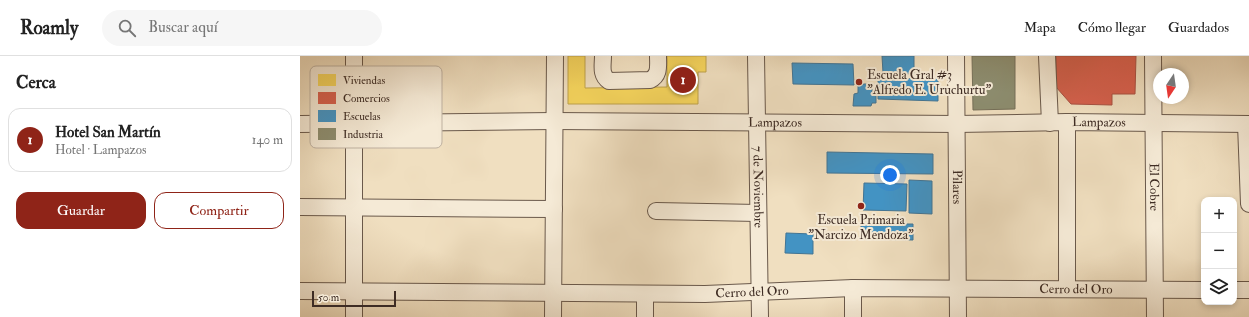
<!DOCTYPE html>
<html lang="es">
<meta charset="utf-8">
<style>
body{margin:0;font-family:"IM FELL Double Pica",serif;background:#f6f6f6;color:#222}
.controls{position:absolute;right:12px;bottom:12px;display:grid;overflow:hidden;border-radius:8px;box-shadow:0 2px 6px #0003}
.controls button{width:36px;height:36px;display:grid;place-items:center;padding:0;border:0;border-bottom:1px solid #e0e0e0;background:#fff;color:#222;font:20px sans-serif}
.compass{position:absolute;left:853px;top:12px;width:36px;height:36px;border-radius:50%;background:#fff;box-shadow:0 2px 6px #0003;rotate:193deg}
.scale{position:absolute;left:12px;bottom:10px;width:84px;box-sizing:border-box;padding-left:4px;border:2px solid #3e2c24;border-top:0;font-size:11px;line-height:14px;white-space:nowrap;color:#3e2c24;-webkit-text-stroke:3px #f5ead6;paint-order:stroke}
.you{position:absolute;left:590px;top:119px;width:14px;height:14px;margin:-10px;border:3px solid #fff;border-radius:50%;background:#1a73e8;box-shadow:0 0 0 6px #1a73e833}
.badge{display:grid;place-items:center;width:26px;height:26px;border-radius:50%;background:#8f2418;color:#fff;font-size:13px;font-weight:700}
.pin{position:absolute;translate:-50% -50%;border:2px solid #fff;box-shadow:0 1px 4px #0006}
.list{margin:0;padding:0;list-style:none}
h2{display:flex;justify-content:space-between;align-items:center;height:52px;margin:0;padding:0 16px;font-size:17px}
h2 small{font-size:13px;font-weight:400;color:#767676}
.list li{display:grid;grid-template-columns:26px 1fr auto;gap:12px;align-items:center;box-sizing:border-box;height:64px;margin:0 8px 8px;padding:0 8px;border:1px solid #e0e0e0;border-radius:12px}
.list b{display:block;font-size:15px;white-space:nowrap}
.list p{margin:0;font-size:13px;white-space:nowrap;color:#767676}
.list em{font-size:13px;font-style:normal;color:#767676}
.actions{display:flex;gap:8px;padding:12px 16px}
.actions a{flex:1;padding:9px 0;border:1px solid #8f2418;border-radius:12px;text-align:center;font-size:14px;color:#8f2418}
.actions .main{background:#8f2418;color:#fff}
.icon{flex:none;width:22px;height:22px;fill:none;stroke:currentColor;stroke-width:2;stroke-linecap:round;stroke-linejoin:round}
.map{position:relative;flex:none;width:949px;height:261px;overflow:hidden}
header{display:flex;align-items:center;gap:24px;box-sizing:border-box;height:56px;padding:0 20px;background:#fff;border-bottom:1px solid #e0e0e0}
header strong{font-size:19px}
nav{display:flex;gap:22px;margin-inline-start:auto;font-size:14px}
.search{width:280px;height:36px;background:#f6f6f6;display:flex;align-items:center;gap:10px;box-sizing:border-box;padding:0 14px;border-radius:22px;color:#767676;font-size:15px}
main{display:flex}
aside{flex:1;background:#fff}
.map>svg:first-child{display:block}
.homes{fill:#f6d55c;stroke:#bfa24b}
.shops{fill:#d6604d;stroke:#a85041}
.schools{fill:#4393c3;stroke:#427493}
.industry{fill:#8c8c6e;stroke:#756f58}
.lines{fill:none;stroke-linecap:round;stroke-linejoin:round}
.minor-casing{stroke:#6a594b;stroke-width:18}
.minor{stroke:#f5ead6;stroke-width:16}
.poi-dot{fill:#8f2418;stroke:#f5ead6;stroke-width:1.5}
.labels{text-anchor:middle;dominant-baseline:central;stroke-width:4;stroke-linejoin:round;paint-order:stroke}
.poi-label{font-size:13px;fill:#3e2c24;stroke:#f5ead6;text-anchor:start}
.street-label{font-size:13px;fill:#3e2c24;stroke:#f5ead6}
.key{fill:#f5ead6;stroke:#beb1a1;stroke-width:1}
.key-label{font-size:11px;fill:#3e2c24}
</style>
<header>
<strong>Roamly</strong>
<div class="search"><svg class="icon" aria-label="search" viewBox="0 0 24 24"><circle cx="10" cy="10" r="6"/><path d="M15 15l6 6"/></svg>Buscar aquí</div>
<nav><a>Mapa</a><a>Cómo llegar</a><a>Guardados</a></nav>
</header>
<main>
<aside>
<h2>Cerca<small></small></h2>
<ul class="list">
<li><span class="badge">1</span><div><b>Hotel San Martín</b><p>Hotel · Lampazos</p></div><em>140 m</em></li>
</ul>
<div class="actions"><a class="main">Guardar</a><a>Compartir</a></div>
</aside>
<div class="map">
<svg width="949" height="261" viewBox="0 0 949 261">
<rect width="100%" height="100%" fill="#f0dfc0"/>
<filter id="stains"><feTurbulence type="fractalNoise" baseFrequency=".005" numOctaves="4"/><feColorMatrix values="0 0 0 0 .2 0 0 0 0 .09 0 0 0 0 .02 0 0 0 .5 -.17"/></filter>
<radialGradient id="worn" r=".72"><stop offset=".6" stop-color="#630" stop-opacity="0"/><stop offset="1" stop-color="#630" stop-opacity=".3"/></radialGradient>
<path class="homes" d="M268,0h17v32l82,-1v-31h39v16h-8v32h-130z"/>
<path class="shops" d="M756,0h80l-1,38h-23v11l-41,-1 -15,-17z"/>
<path class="schools" d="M582,0h32v18l-31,-1z
M492,7l61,1 1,21 -61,-1z
M578,22l60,1v22l-60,-2z
M558,28h14v9l4,1v9h-4l-1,3h-18l1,-12 4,-1z
M527,96l106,2v20l-106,-1z
M609,124l23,1v33l-23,-1z
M564,127l43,1 -1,27 -43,-1z
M561,168h52v16l-52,-1z
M486,177l27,1v20l-28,-1z"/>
<path class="industry" d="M672,0h43v53l-42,1z"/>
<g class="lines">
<defs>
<g id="minor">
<path d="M303,0c0,9 -3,19 6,25l41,-1c10,-5 8,-14 8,-24"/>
<path id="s1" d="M456,0l4,261"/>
<path id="s2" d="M656,0l2,261"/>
<path d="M747,0l3,67"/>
<path id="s3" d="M853,0l2,261"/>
<path id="s4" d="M0,68l254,-3 403,3 110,-2 182,2"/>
<path d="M946,68l3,80"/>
<path d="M0,151l254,2"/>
<path d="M356,155l102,2"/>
<path d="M553,232v29"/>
<path d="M767,233v-167"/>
<path d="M934,234h15"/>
<path id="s5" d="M0,235l405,3 148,-6 351,2"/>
<path d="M54,261v-261"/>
<path d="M253,261l2,-261"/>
<path d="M345,261v-23"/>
</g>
</defs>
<use href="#minor" class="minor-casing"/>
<use href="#minor" class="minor"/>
</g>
<g class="poi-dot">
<circle cx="559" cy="26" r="4"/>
<circle cx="561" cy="150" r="4"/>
</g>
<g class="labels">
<g class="poi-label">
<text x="567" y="19">Escuela Gral #3<tspan x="567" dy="15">"Alfredo E. Uruchurtu"</tspan></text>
<text x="561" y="164" text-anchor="middle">Escuela Primaria<tspan x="561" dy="15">"Narcizo Mendoza"</tspan></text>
</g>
<g class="street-label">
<text stroke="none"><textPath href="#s4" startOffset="475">Lampazos</textPath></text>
<text stroke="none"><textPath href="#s4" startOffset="799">Lampazos</textPath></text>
<text stroke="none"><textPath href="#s2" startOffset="131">Pilares</textPath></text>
<text stroke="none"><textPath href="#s3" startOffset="131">El Cobre</textPath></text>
<text stroke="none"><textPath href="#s1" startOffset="131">7 de Noviembre</textPath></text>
<text stroke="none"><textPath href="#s5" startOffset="776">Cerro del Oro</textPath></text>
<text stroke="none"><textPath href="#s5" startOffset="452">Cerro del Oro</textPath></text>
</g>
</g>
<rect x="10" y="10" width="132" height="82" rx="6" class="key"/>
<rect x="18" y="18" width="18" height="12" fill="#f6d55c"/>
<rect x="18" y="36" width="18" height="12" fill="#d6604d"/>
<rect x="18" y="54" width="18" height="12" fill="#4393c3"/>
<rect x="18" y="72" width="18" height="12" fill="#8c8c6e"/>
<g class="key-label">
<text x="43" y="28">Viviendas</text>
<text x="43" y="46">Comercios</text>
<text x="43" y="64">Escuelas</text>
<text x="43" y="82">Industria</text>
</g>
<rect width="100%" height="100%" filter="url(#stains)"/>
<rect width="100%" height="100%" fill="url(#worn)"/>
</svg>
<div class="controls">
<button>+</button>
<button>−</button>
<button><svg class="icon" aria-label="layers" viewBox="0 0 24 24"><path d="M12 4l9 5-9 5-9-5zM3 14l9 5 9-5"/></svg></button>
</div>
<svg class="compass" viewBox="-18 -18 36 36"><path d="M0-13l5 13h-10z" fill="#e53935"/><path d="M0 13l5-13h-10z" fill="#767676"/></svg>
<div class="scale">50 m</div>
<div class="you"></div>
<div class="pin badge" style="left:383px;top:24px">1</div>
</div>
</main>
